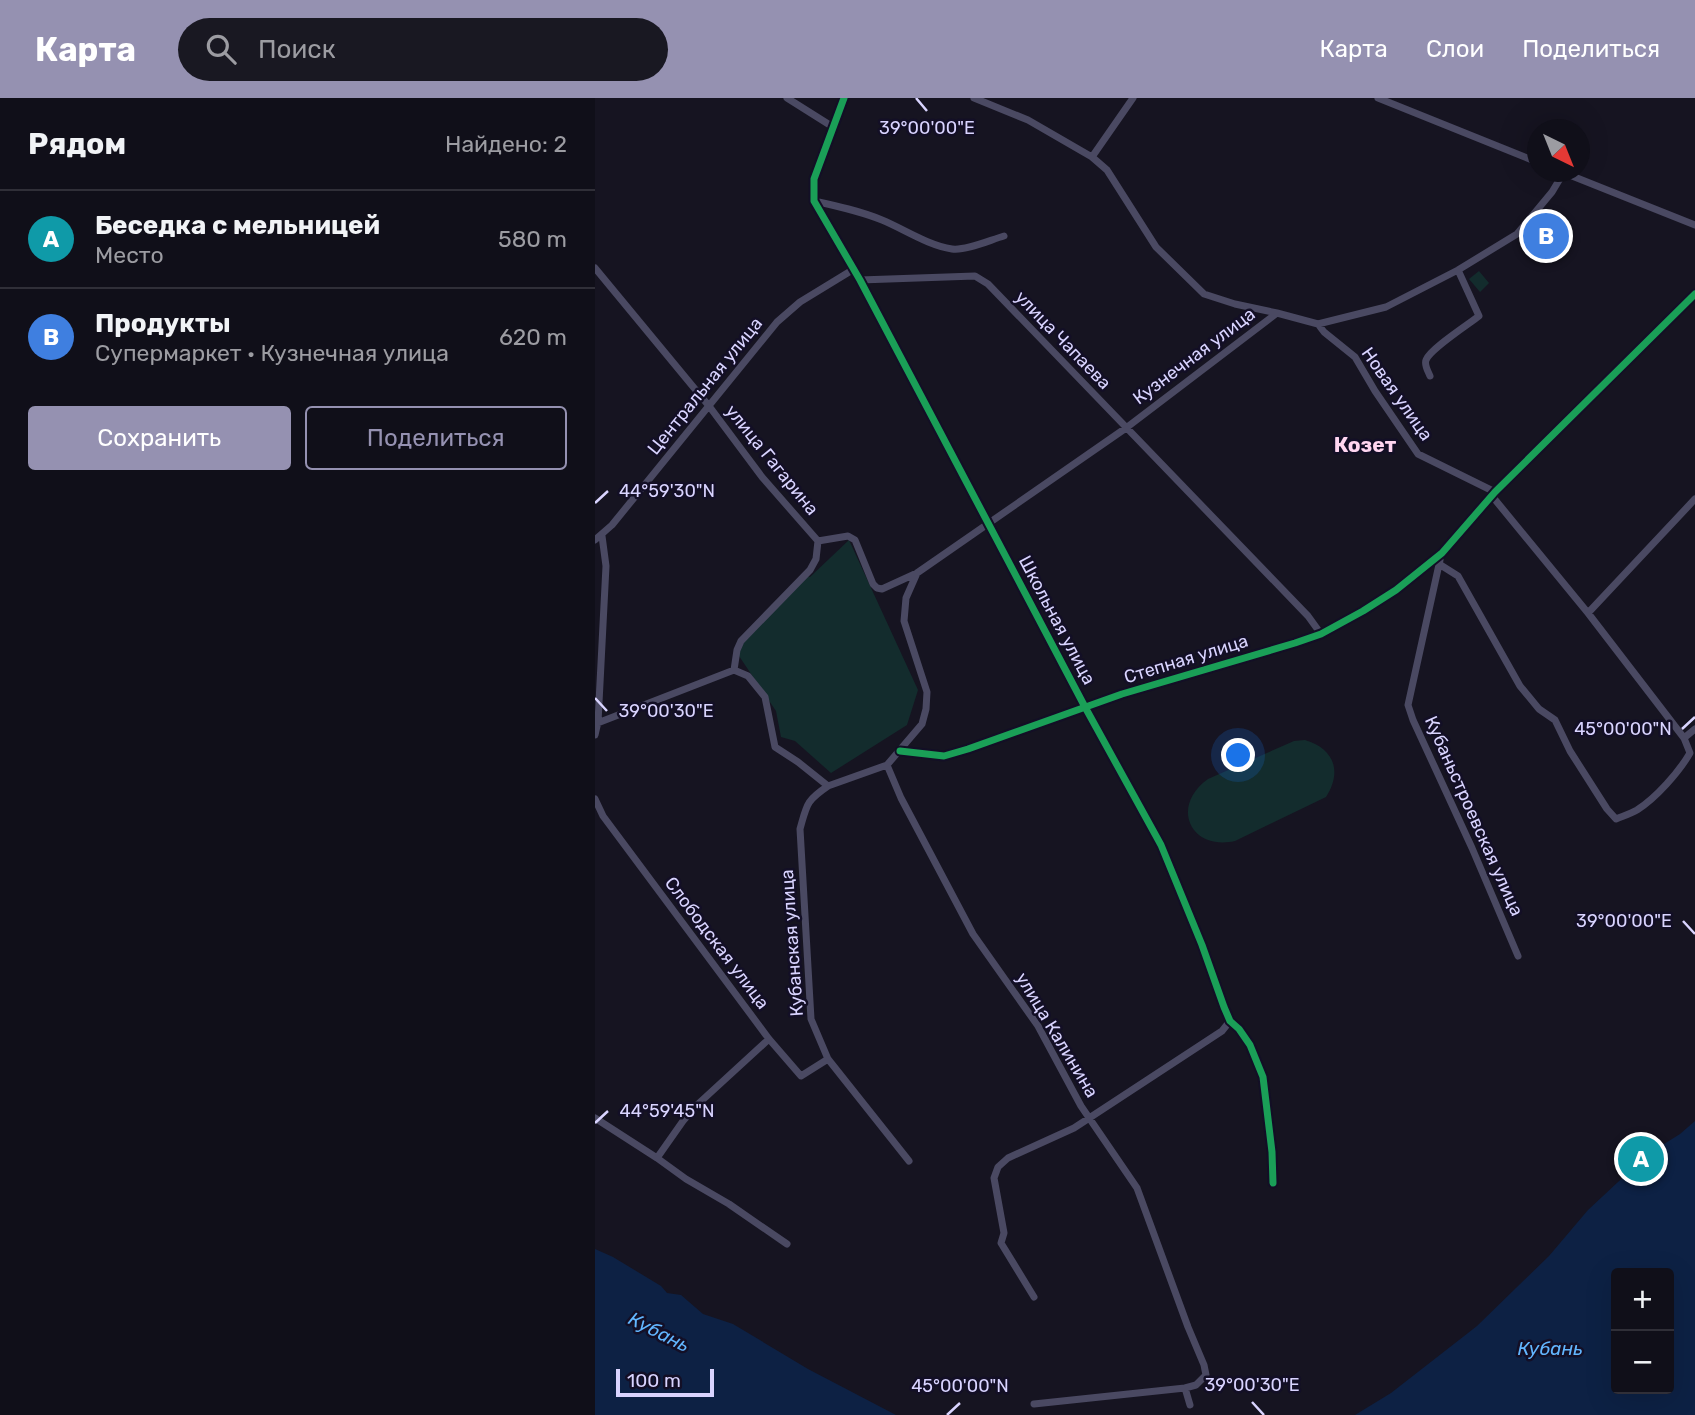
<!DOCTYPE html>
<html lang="ru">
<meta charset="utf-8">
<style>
body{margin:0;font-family:Rubik,sans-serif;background:#191822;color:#f1f3f6}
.controls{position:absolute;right:21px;bottom:21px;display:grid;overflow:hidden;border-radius:7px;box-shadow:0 7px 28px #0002}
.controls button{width:63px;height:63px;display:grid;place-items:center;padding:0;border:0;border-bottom:2px solid #302f38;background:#100f19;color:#f1f3f6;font:35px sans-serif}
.compass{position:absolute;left:932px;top:21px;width:63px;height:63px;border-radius:50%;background:#100f19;box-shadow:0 7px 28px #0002;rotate:137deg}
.scale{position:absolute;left:21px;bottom:18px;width:98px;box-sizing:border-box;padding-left:7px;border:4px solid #d9d4ff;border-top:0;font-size:19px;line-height:24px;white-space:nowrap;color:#d9d4ff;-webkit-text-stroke:5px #130f26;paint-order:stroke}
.you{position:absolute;left:644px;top:658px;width:24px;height:24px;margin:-18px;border:5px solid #fff;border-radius:50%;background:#1a73e8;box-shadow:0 0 0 10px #1a73e833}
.badge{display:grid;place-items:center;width:46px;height:46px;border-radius:50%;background:#9591b1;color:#fff;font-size:23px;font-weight:700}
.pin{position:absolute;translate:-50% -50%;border:4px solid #fff;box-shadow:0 2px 7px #0006}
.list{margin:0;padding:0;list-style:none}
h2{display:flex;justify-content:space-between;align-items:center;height:91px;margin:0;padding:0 28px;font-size:30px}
h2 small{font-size:23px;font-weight:400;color:#9c9ca2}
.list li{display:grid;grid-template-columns:46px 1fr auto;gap:21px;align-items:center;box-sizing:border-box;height:98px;padding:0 28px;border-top:2px solid #302f38}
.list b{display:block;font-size:26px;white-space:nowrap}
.list p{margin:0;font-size:23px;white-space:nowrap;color:#9c9ca2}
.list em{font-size:23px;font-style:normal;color:#9c9ca2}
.actions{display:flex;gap:14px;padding:21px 28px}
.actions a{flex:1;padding:16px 0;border:2px solid #9591b1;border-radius:7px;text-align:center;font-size:24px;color:#9591b1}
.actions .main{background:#9591b1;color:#fff}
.icon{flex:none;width:38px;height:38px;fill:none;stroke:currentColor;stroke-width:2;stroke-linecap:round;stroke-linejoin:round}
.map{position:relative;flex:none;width:1100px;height:1317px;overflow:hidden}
header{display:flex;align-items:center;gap:42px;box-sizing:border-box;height:98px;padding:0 35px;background:#9591b1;color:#fff}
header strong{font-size:33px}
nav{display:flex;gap:38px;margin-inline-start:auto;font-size:24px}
.search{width:490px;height:63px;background:#191822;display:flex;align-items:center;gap:18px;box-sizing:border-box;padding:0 24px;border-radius:38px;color:#9c9ca2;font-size:26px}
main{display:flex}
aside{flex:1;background:#100f19}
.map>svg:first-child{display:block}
.green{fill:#132c2d}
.water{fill:#0d2144;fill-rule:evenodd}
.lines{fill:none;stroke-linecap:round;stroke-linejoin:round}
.minor{stroke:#4a4962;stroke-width:7}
.cycleway-casing{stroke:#130f26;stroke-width:11}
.cycleway{stroke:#1a9f57;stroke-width:7}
.ticks{fill:none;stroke:#d9d4ff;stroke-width:2.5}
.labels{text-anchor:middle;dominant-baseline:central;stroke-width:5;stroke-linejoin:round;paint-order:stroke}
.street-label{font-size:18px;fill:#d9d4ff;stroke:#130f26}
.water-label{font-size:19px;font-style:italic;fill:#62b6ff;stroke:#130f26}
.quarter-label{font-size:21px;font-weight:bold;fill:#ffd6f0;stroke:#130f26}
.ticks-label{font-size:18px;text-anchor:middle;fill:#d9d4ff;stroke:#130f26;stroke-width:5;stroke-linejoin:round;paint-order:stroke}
</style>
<header>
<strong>Карта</strong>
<div class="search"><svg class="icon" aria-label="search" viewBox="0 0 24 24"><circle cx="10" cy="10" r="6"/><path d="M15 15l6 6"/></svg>Поиск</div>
<nav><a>Карта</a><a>Слои</a><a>Поделиться</a></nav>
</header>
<main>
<aside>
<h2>Рядом<small>Найдено: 2</small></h2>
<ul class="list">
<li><span class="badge" style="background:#0f9aa8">A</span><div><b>Беседка с мельницей</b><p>Место</p></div><em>580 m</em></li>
<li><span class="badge" style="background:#3f7fe0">B</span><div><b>Продукты</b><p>Супермаркет · Кузнечная улица</p></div><em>620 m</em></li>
</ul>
<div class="actions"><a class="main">Сохранить</a><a>Поделиться</a></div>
</aside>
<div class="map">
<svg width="1100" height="1317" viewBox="0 0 1100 1317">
<rect width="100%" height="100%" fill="#161421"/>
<path class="green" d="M884,173l10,12 -9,9 -11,-13z
M254,442l69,150 -11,35 -76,48 -36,-32 -14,-4 -5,-26 -37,-55 -1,-10 69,-70 3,1z
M710,642c30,9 37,32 21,57l-91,44c-45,10 -65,-35 -27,-62l86,-38z"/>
<path class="water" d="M1100,1023v294h-340l36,-22 86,-67 72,-70 39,-46 60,-56 32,-20zM1021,1175h53v116h-53z
M0,1151l18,8 48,29 6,7 14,2 22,19 30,10 75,45 88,46h-301z"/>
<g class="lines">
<path class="minor" d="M192,0l46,29
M249,0l-30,81v22l46,79 225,427 76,138 41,100 22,62 6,14 9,8 11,16 13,32 9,75 1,31
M379,0l54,22 64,37 15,13 49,77 48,47 31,10 42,9
M783,0l159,64
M497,59l41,-59
M967,74l133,53
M219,103c23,5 46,10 68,19 22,9 45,25 70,29 14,2 38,-9 52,-13
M0,170l114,138 53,71 56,64
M265,182l115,-4 13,8 320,332 13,18
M723,226l6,8 31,25 20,34 43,63 77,38
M835,278c-2,-5 -6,-11 -4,-16 4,-11 43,-36 53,-44l-21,-46
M0,442l17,-15 165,-203 23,-20 54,-33
M223,443l30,-5 7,4 18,44 4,4 5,1 35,-16 209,-145 151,-115 41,11 68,-17 72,-37 59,-36 35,-42 12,-20
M845,462l-32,145 5,15 59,128 46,108
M844,466l19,12 62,110 19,23 16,11 15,31 37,58 9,10c7,-3 14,-5 21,-9 19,-12 42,-38 53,-57l-6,-15 -96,-125 -96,-117
M993,515l107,-114
M139,572l14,6 17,21 10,50 23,15 30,24 59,-21 35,-41 4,-15 1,-17 -23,-71 2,-23 11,-25
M0,626l139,-54 3,-20 4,-9 69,-71 6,-11 2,-18
M0,637l3,-13 8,-156 -4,-30
M1089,640l11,-9
M305,653l44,5 24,-7 154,-55 173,-51 26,-9 42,-23 33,-21 46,-37 53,-61 200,-198
M292,667l14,33 72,136 65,92 43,80 56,82 51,139 16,38 2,10 -10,10 -11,3 5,17
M233,688c-22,15 -21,18 -28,43l11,190 17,40 81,102
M0,701l8,17 166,223 32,37 27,-17
M0,1020l62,40 29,21 43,25 58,40
M62,1060l26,-37 14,-16 72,-66
M439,1199l-33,-54 3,-10 -10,-55 4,-11 10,-9 66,-30 148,-97 8,-10
M439,1306l151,-16"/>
<defs>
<path id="cycleway" d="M249,0l-30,81v22l46,79 225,427 76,138 41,100 22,62 6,14 9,8 11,16 13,32 9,75 1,31
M305,653l44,5 24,-7 154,-55 173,-51 26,-9 42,-23 33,-21 46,-37 53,-61 200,-198"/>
</defs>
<use href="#cycleway" class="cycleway-casing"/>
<use href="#cycleway" class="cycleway"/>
</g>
<path class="ticks" d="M321,0l11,13M0,405l13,-12M0,600l12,13M1087,631l13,-12M1088,823l12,13M0,1025l13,-12M657,1304l12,13M352,1317l13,-12"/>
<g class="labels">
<g class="street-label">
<text transform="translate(468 242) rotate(46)">улица Чапаева</text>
<text transform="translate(599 258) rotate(-37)">Кузнечная улица</text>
<text transform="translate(110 288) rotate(-51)">Центральная улица</text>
<text transform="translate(802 296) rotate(55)">Новая улица</text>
<text transform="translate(177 362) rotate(51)">улица Гагарина</text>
<text transform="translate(462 522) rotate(62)">Школьная улица</text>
<text transform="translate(591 561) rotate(-17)">Степная улица</text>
<text transform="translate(879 718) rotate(66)">Кубаньстроевская улица</text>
<text transform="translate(122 845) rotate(53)">Слободская улица</text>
<text transform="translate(197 845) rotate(-94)">Кубанская улица</text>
<text transform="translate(462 937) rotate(59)">улица Калинина</text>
</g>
<g class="water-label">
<text transform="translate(64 1234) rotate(27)">Кубань</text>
<text x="955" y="1250">Кубань</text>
</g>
<g class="quarter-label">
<text x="770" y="346">Козет</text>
</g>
</g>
<g class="ticks-label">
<text x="332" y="36">39°00'00"E</text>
<text x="72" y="399">44°59'30"N</text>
<text x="71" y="619">39°00'30"E</text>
<text x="1028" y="637">45°00'00"N</text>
<text x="1029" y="829">39°00'00"E</text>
<text x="72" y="1019">44°59'45"N</text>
<text x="657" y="1293">39°00'30"E</text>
<text x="365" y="1294">45°00'00"N</text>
</g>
</svg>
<div class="controls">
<button>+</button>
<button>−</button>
</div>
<svg class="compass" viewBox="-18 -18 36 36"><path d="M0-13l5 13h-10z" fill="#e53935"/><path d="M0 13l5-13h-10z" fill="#9c9ca2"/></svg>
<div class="scale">100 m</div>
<div class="you"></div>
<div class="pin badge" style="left:1046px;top:1061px;background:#0f9aa8">A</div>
<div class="pin badge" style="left:951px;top:138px;background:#3f7fe0">B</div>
</div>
</main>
